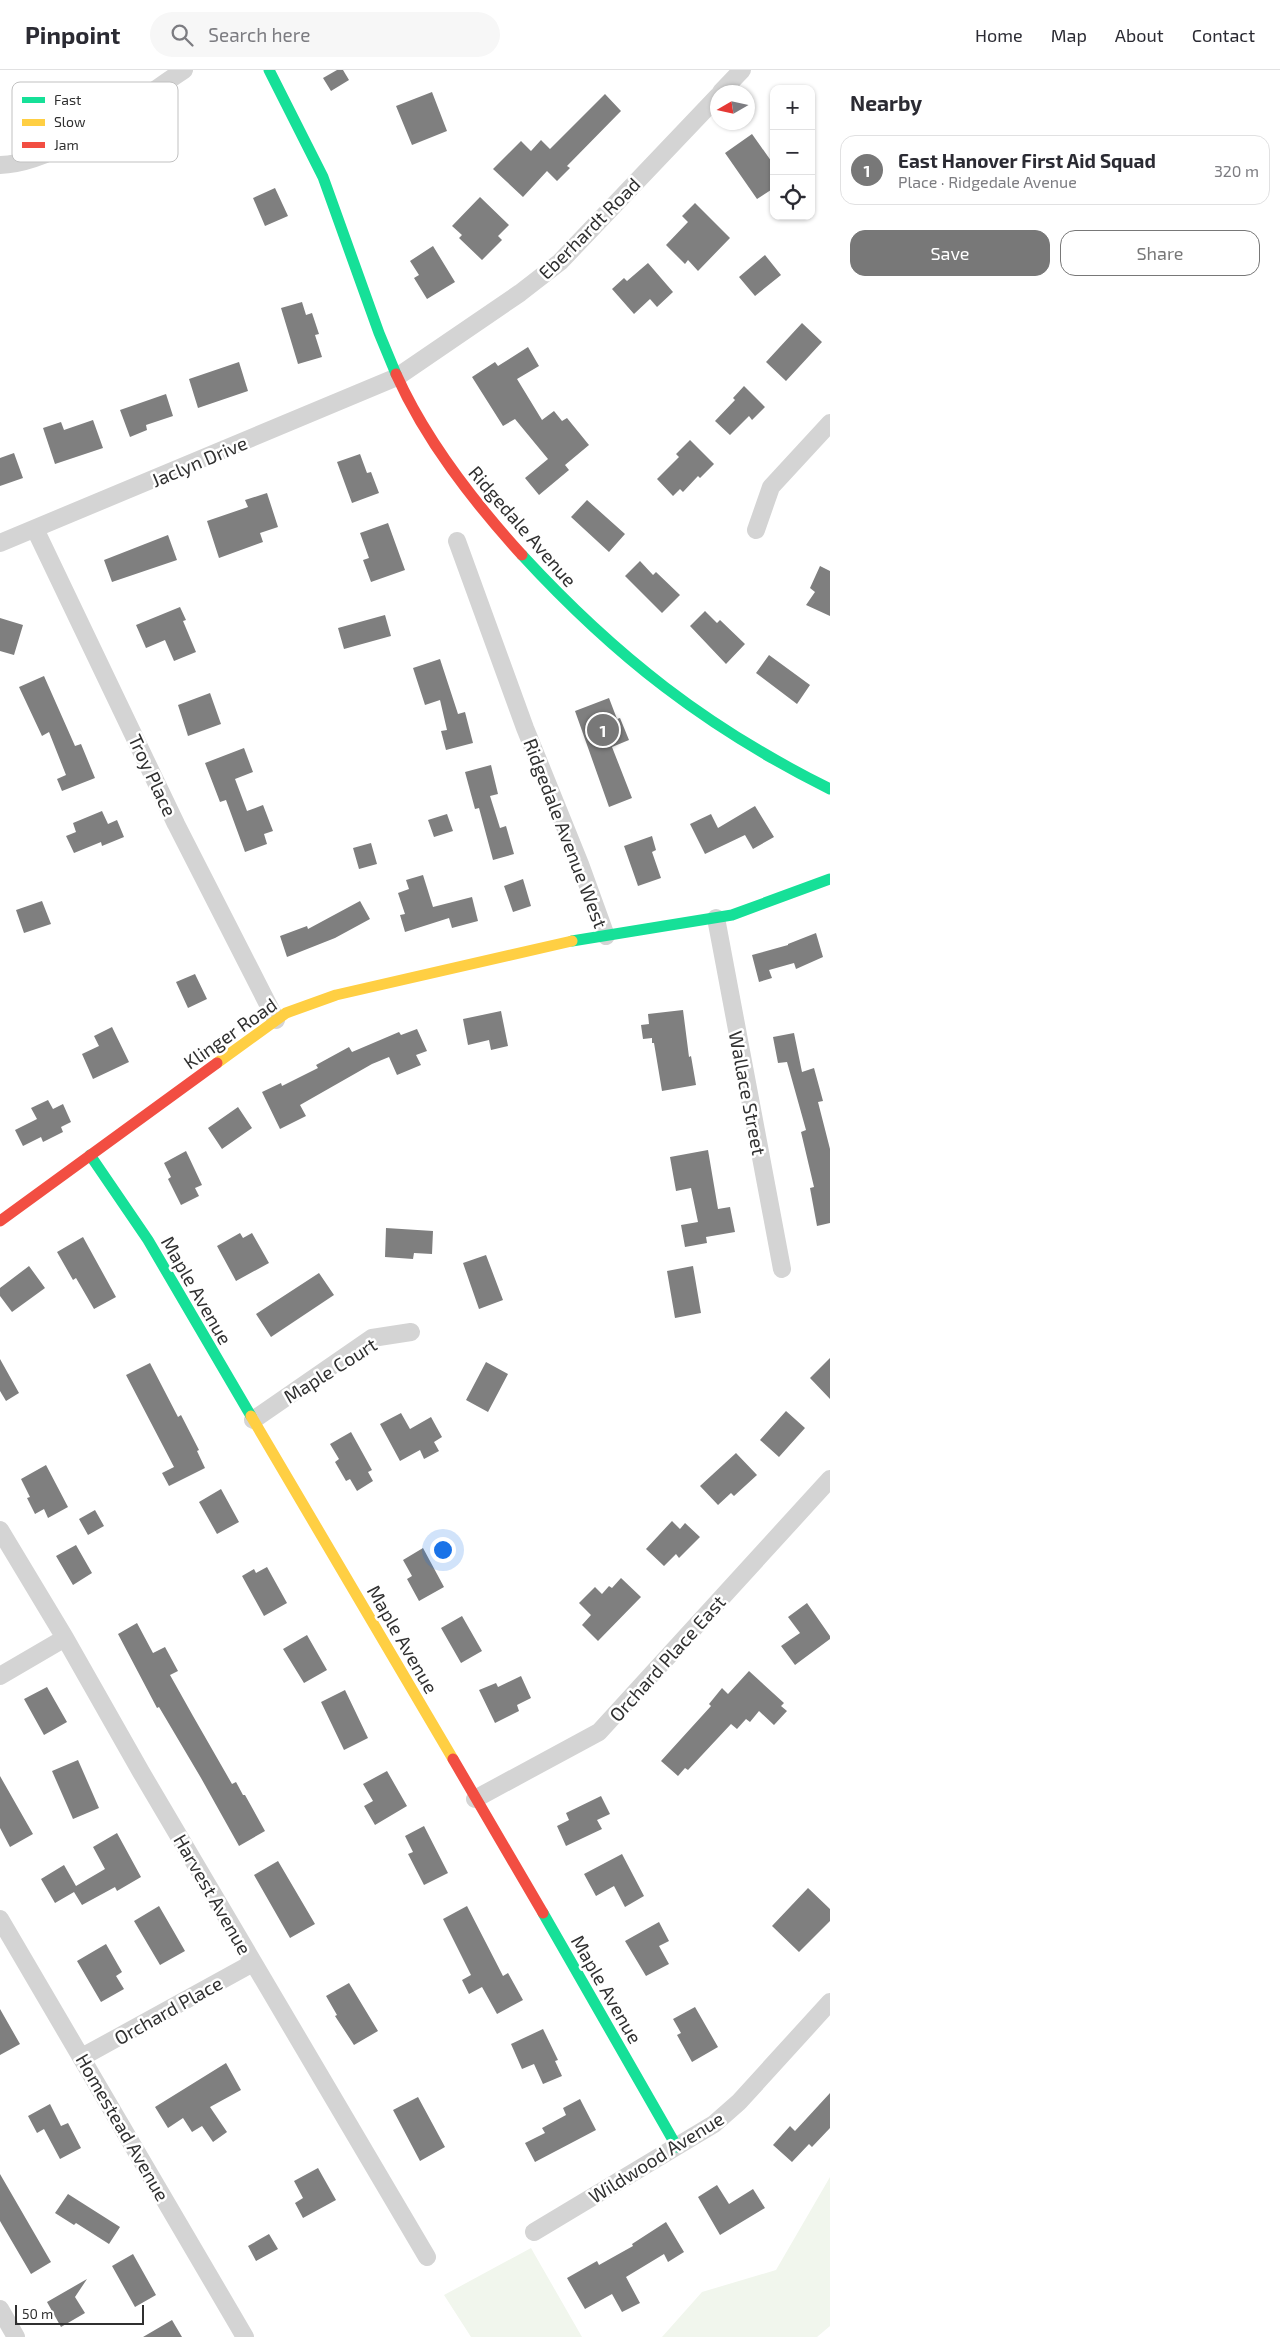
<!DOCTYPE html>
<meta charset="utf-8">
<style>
body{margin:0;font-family:"Exo 2",sans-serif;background:#f7f7f7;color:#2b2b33}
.controls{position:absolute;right:15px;top:15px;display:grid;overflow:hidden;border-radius:10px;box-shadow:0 1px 4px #0004}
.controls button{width:45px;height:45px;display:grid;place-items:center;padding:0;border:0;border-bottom:1px solid #e1e1e2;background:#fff;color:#2b2b33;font:25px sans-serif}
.compass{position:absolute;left:710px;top:15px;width:45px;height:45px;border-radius:50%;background:#fff;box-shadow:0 1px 4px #0004;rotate:261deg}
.scale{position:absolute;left:15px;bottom:12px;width:129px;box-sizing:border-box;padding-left:5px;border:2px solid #303030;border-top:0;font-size:14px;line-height:18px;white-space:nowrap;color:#303030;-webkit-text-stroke:4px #fff;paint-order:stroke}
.you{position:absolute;left:442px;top:1479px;width:18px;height:18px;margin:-12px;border:4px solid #fff;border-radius:50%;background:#1a73e8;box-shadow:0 0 0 8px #1a73e833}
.badge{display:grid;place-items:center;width:32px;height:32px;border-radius:50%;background:#787878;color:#fff;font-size:16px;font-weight:700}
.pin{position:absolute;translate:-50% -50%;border:2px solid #fff;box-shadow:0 1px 5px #0006}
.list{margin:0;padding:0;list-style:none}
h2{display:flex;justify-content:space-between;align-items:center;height:65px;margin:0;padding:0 20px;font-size:21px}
h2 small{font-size:16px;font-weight:400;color:#7c7c81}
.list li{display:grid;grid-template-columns:32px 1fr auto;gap:15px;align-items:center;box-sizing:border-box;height:70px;margin:0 10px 10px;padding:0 10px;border:1px solid #e1e1e2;border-radius:15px}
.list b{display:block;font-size:19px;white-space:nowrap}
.list p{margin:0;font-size:16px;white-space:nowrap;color:#7c7c81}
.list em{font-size:16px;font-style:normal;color:#7c7c81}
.actions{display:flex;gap:10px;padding:15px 20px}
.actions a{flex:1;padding:11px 0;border:1px solid #787878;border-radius:15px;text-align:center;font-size:18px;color:#787878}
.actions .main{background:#787878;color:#fff}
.icon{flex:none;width:28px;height:28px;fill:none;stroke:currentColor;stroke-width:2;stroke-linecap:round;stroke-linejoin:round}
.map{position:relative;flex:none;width:830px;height:2267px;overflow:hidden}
header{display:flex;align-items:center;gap:30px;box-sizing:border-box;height:70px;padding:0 25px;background:#fff;border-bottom:1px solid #e1e1e2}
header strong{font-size:24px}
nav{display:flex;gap:28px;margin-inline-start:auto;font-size:18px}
.search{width:350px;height:45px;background:#f7f7f7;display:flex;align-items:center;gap:12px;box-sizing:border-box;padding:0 18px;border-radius:28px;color:#7c7c81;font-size:19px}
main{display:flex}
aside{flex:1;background:#fff}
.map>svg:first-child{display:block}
.green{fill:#f1f6ed}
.building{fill:#7f7f7f}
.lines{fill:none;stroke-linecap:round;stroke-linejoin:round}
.street{stroke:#d4d4d4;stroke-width:18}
.fast{stroke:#16e098;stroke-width:11}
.slow{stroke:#ffcf43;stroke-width:11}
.jam{stroke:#f24e42;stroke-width:11}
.labels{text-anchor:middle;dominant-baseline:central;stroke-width:5;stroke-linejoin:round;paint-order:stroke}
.street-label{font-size:19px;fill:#303030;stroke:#fff}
.key{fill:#fff;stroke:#c1c1c1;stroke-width:1}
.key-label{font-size:14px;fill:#303030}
</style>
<header>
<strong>Pinpoint</strong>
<div class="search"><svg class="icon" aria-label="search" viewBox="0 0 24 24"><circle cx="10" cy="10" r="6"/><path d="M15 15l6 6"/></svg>Search here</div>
<nav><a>Home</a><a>Map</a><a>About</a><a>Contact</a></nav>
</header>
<main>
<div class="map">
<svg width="830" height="2267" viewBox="0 0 830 2267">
<rect width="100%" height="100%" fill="#fff"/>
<path class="green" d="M830,2107v149l-13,11h-155l40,-45 74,-22z
M531,2178l51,89h-111l-27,-42z"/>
<path class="building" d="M337,0h6l6,10 -18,11 -8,-13z
M432,22l15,39 -35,14 -16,-39z
M605,24l16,17 -54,55 3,2 -13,13 -10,-10 -24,26 -30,-28 28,-28 10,10 10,-11 9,9z
M752,64l22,31v23l-17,11 -32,-46z
M275,118l13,28 -23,10 -12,-28z
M480,127l29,28 -11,11 4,4 -20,20 -23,-22 3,-3 -10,-9z
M695,133l35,35 -32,33 -10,-11 -3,4 -19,-19 22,-23 -6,-6z
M433,176l22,36 -28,17 -13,-21 5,-3 -9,-14z
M765,185l16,20 -26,21 -16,-19z
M648,193l25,29 -16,15 -7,-8 -16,15 -22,-25 12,-11 3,3z
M302,232l4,13 6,-2 7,21 -4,1 7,22 -24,7 -17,-56z
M802,253l20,19 -36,39 -20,-19z
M528,277l11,19 -22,13 25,41 12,-9 8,10 5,-3 22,27 -24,20 4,5 -30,25 -14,-17 23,-19 -33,-40 -12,7 -31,-49 23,-15 3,4z
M239,292l9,29 -50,17 -9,-29z
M744,316l21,21 -13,13 -3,-4 -19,19 -15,-14 20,-21 -2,-2z
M166,324l7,22 -27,9 1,5 -17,7 -10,-27z
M93,350l10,28 -48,16 -12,-36 18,-6 3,8z
M690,370l24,24 -14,14 -2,-2 -15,16 -3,-3 -7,7 -16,-17 22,-22 -3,-3z
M14,383l9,25 -23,8v-28z
M360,384l7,19 4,-1 8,21 -27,10 -15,-41z
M267,423l11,34 -18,6 3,9 -44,16 -12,-37 41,-14 -3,-7z
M587,430l38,34 -16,18 -38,-35z
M388,453l17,47 -34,12 -8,-22 6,-2 -9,-25z
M168,465l9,25 -65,22 -8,-22z
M640,491l13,14 3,-3 24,23 -18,18 -37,-37z
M820,496l10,5v45l-24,-11 9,-13 -5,-4z
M180,537l6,13 -3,1 13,31 -22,9 -9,-21 -19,8 -10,-23z
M705,541l12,12 3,-3 25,24 -19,20 -36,-38z
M385,545l6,21 -47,13 -6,-21z
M0,548l23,7 -9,30 -14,-4z
M769,585l41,30 -13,19 -41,-31z
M440,589l18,55 7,-2 8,31 -27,7 -5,-19 6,-1 -7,-30 -15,5 -12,-37z
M44,606l31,70 6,-2 14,34 -33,13 -5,-12 9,-4 -17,-43 -7,4 -23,-49z
M210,623l11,31 -33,12 -10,-31z
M609,628l8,21 3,-1 9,22 -17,7 20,51 -23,9 -34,-96z
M244,678l9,24 -18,7 12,32 16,-6 10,26 -9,3 3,10 -22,8 -19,-52 -6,2 -15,-39z
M491,695l7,29 -8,2 10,32 6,-2 8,28 -21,6 -14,-52 -4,1 -10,-37z
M755,736l19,31 -21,12 -8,-14 -40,19 -15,-30 21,-10 7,14z
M102,741l6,13 9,-4 7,17 -22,9 -1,-4 -27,11 -8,-17 10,-4 -3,-9z
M447,744l6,17 -19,6 -6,-17z
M652,766l4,14 -4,2 9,26 -23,8 -14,-40z
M371,773l6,21 -18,5 -6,-21z
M423,805l10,32 39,-10 6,24 -26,7 -3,-10 -44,14 -5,-17 5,-1 -7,-21 11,-4 -3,-9z
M523,809l8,27 -18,6 -9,-26z
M42,831l9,23 -27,9 -8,-23z
M360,831l10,18 -35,19 -48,19 -7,-21 27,-10 1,3z
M816,863l7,24 -27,12 -2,-6 -25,7 3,8 -13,4 -7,-27 36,-10v-1z
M195,904l12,25 -19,9 -12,-26z
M683,940l6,47 2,-1 5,29 -34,6 -8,-48h-2v-5l-9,1 -2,-14 8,-1 -1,-10z
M501,941l7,35 -17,4 -2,-10 -21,5 -5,-26z
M112,957l17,35 -36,17 -11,-25 17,-8 -5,-10z
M417,959l10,22 -11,4 5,10 -24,10 -8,-18 -17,7 -72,41 6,11 -26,13 -18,-37 19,-9 1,3 36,-18 -2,-3 33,-18 3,5 47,-20 2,3z
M794,963l8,39 12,-4 9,33 -5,1 12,47v74l-13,3 -7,-38 4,-1 -13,-55 5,-2 -19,-68 -9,1 -5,-26z
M48,1030l5,9 10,-5 8,18 -10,5 2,5 -20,10 -2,-5 -18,9 -8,-16 22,-11 -6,-11z
M238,1037l14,21 -30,21 -14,-21z
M708,1080l10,59 12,-2 5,25 -29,5 1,6 -22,4 -4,-22 17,-3 -7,-34 -15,3 -6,-34z
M186,1081l16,34 -7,3 4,8 -18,9 -13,-26 3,-2 -7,-14z
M386,1158l47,3 -1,23 -18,-1 -1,6 -28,-2z
M240,1163l3,5 9,-5 17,30 -33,18 -19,-35z
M83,1167l33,60 -22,12 -18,-31 -3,2 -16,-28z
M486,1185l17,45 -24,9 -16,-46z
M29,1196l16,22 -33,24 -12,-16v-8z
M693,1196l8,47 -26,5 -8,-47z
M319,1203l15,22 -63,42 -15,-23z
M830,1288v41l-20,-21z
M0,1289l19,34 -13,8 -6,-10z
M486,1292l22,12 -20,38 -22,-12z
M150,1293l28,54 3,-2 18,35 -2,1 8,17 -36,18 -7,-13 12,-6 -48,-92z
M786,1341l19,17 -26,29 -19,-17z
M401,1343l9,16 21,-12 11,20 -8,5 5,9 -15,8 -4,-9 -20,11 -20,-37z
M351,1362l21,38 -4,2 5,9 -16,10 -7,-12 -4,2 -11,-19 4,-3 -9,-15z
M736,1383l21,22 -23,21 -3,-3 -13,12 -18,-19z
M46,1395l22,42 -20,11 -4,-9 -9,5 -8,-16 3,-1 -9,-18z
M221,1419l18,33 -22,12 -18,-32z
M95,1440l9,16 -16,9 -9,-16z
M672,1451l8,8 5,-6 15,14 -21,21 -3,-4 -12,12 -18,-17z
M76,1475l16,28 -19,12 -17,-29z
M423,1478l21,39 -25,14 -12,-22 5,-3 -9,-16z
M267,1497l20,36 -23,13 -22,-40 12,-7 2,4z
M621,1508l20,19 -43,44 -16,-16 9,-10 -12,-12 16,-16 7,7 7,-8 3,2z
M807,1533l23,33v3l-35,26 -14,-19 19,-13 -12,-16z
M462,1546l20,35 -21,12 -20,-35z
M137,1553l16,30 12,-6 13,24 -8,4 23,41 39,68 4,-2 7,13h2l20,36 -26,15 -38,-68 -42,-71 -2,1 -39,-74z
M307,1565l20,35 -23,13 -21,-34z
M749,1601l35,32 -3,3 6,5 -13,14 -15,-14 -9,11 -4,-3 -9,10 -6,-5 -43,46 -3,-2 -7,8 -17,-15 50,-55 -2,-2 13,-16 6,6z
M521,1606l10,22 -14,7 2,6 -24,12 -16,-33 17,-7 2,4z
M47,1617l20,35 -23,13 -20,-36z
M345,1620l23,48 -24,12 -23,-48z
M78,1690l21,48 -26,11 -21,-48z
M387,1701l20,35 -32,19 -11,-19 9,-5 -10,-17z
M0,1706l33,58 -23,13 -10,-19z
M601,1726l9,18 -13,6 5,9 -36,17 -9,-20 12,-6 -3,-7z
M424,1756l24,47 -24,12 -16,-31 5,-2 -8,-16z
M117,1763l24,44 -24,14 -2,-4 -33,18 -8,-13 -19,11 -14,-24 23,-14 12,21 29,-17 -12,-22z
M622,1784l22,42 -19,11 -11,-21 -18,10 -12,-22z
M278,1791l37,63 -25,14 -36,-63z
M808,1818l22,21v12l-31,31 -27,-26z
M159,1836l26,45 -25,14 -26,-44z
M467,1836l36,70 5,-3 15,27 -26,14 -15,-27 -13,7 -7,-14 9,-5 -28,-56z
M659,1852l10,19 -10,5 10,18 -23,12 -21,-35z
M106,1874l16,28 -6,4 8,13 -23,13 -24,-41z
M349,1913l29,48 -24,14 -19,-29 2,-1 -11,-19z
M695,1937l23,40 -26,15 -15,-27 4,-2 -8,-14z
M0,1939l20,35 -20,11z
M543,1959l15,31 -3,1 7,15 -19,8 -9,-20 -12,5 -11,-25z
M226,1993l15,27 -31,17 17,25 -14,10 -11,-16 -10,6 -9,-14 -15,10 -13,-21z
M830,2023v35l-18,19 -3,-3 -17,18 -19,-17 17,-19 5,5z
M418,2027l27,50 -25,14 -27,-51z
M580,2029l16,31 -61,32 -10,-19 20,-10 -3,-5 24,-13 -3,-7z
M50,2034l11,22 7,-3 13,25 -21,11 -16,-30 -7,4 -9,-17z
M318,2098l18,32 -33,18 -8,-15 8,-5 -9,-17z
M0,2104l51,88 -20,12 -31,-53z
M717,2115l12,19 24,-15 12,19 -45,27 -22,-38z
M68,2124l52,33 -11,17 -33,-21 -2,2 -19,-12z
M666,2152l18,30 -16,10 -4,-8 -38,23 14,26 -18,9 -10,-18 -27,15 -18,-31 30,-17 2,4 34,-19 -1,-2z
M269,2164l9,15 -22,12 -8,-15z
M133,2184l23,41 -21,12 -23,-41z
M87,2209l-12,18 10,16 -24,14 -14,-25z
M172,2250l10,17h-39z"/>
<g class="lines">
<path class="street" d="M721,22l21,-22
M0,95c56,-1 137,-64 184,-95
M35,459l141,295 100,196
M756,460l15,-43 59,-64
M457,471l68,187 55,136 26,72
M0,473l397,-166 123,-84 40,-31 158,-166
M716,848l66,351
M253,1350l119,-82 39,-6
M0,1460l65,108 76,134 286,485
M0,1606l65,-38
M475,1729l124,-67 231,-253
M0,1849l245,418
M82,1987l171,-94
M534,2162l180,-108 25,-22 91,-100
M0,2239l16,28"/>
<path class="fast" d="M269,0l54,107 56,156 17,41
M522,485c93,101 185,173 308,234
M572,871l160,-26 98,-36
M90,1085l58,85 103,176
M543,1843l134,234"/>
<path class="slow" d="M217,993l69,-50 50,-18 236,-54
M251,1346l202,343"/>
<path class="jam" d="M396,304c30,67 77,127 126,181
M0,1151l217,-158
M453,1689l90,154"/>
</g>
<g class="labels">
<g class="street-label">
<text transform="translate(589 158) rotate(-45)">Eberhardt Road</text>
<text transform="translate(199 391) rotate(-23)">Jaclyn Drive</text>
<text transform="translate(523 456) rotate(49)">Ridgedale Avenue</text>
<text transform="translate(153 705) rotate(65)">Troy Place</text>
<text transform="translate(566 763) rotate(69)">Ridgedale Avenue West</text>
<text transform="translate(230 963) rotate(-35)">Klinger Road</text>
<text transform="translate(748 1023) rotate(79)">Wallace Street</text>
<text transform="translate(197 1220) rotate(60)">Maple Avenue</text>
<text transform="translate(330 1300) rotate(-32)">Maple Court</text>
<text transform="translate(403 1569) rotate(60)">Maple Avenue</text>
<text transform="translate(667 1588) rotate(-48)">Orchard Place East</text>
<text transform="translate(213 1824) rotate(60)">Harvest Avenue</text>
<text transform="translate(607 1919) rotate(60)">Maple Avenue</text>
<text transform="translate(168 1940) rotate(-29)">Orchard Place</text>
<text transform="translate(123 2057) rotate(60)">Homestead Avenue</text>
<text transform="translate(656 2087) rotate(-32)">Wildwood Avenue</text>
</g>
</g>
<rect x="12" y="12" width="166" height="80" rx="8" class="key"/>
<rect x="22" y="27" width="23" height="6" fill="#16e098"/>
<rect x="22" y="49" width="23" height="7" fill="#ffcf43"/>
<rect x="22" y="72" width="23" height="6" fill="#f24e42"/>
<g class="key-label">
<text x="54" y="35">Fast</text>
<text x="54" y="57">Slow</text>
<text x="54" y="80">Jam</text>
</g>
</svg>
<div class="controls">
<button>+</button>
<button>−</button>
<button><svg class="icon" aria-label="locate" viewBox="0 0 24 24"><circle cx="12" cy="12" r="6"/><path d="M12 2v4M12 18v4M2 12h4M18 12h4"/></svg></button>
</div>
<svg class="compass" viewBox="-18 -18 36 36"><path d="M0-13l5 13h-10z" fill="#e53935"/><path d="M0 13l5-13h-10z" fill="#7c7c81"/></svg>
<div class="scale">50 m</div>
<div class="you"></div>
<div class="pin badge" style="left:603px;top:660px">1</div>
</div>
<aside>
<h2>Nearby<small></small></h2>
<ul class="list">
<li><span class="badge">1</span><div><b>East Hanover First Aid Squad</b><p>Place · Ridgedale Avenue</p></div><em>320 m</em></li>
</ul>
<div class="actions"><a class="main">Save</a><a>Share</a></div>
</aside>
</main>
